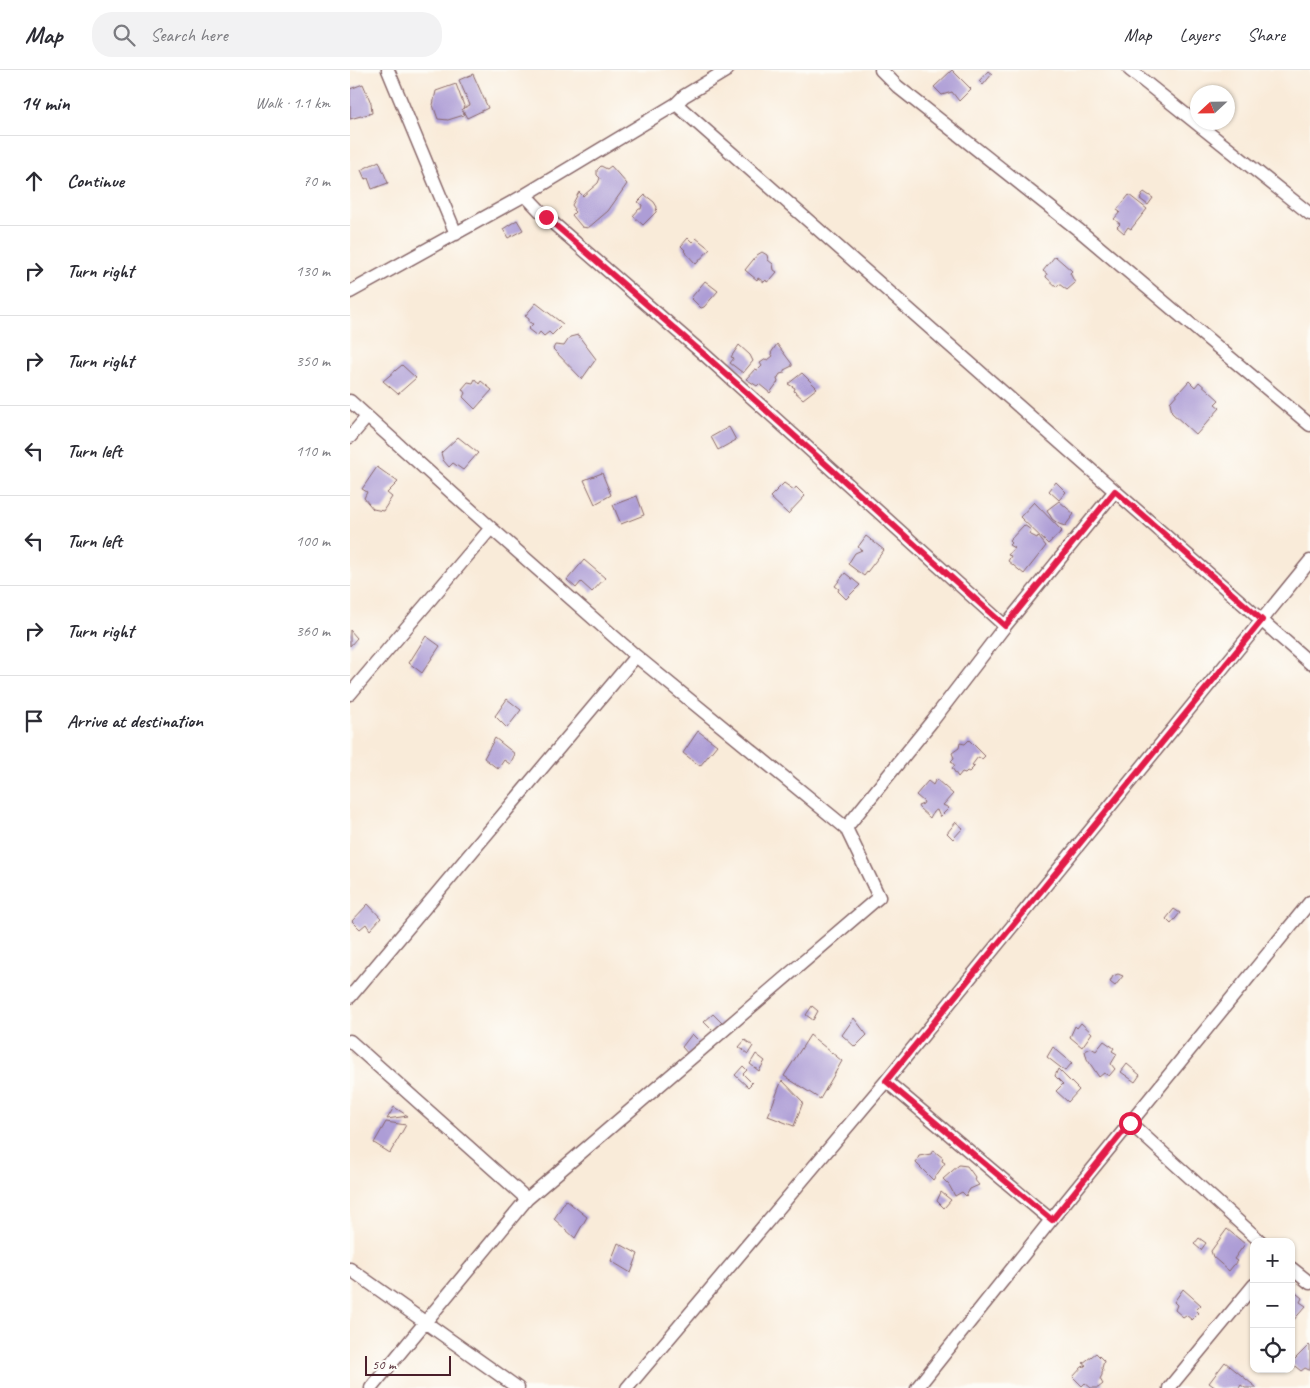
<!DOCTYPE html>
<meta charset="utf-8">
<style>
body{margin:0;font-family:Caveat,sans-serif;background:#f2f2f3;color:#2b2b33}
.controls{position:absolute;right:15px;bottom:15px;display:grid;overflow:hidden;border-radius:10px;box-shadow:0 1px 4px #0004}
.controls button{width:45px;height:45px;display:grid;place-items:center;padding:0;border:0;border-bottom:1px solid #e1e1e2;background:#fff;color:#2b2b33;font:25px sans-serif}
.compass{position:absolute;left:840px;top:15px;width:45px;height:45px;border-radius:50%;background:#fff;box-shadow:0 1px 4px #0004;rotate:248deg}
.scale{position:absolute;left:15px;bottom:12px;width:86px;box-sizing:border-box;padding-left:5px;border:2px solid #4a1f2b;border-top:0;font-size:14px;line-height:18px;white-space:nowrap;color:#4a1f2b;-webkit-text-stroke:4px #fdfcf7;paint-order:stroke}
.stop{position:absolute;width:15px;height:15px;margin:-11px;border:4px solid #e11d48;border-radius:50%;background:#fff}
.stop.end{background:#e11d48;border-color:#fff;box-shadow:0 1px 5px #0008}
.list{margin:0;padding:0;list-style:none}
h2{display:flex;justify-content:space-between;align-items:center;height:65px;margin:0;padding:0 20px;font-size:21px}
h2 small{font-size:16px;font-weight:400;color:#7c7c81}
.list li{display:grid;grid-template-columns:32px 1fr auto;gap:15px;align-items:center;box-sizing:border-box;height:90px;padding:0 20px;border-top:1px solid #e1e1e2}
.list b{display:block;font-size:19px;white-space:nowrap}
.list em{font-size:16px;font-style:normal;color:#7c7c81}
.icon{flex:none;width:28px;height:28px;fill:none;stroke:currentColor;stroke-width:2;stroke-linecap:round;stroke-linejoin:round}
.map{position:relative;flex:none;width:960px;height:1318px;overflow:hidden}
header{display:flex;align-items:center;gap:30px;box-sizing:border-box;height:70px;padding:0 25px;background:#fff;border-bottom:1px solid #e1e1e2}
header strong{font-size:24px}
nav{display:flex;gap:28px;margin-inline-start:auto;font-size:18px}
.search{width:350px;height:45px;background:#f2f2f3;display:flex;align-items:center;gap:12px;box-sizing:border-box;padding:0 18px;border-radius:20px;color:#7c7c81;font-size:19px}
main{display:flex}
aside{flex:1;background:#fff}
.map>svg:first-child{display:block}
.building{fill:#ad9dd6}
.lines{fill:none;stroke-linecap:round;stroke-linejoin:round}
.minor-casing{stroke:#876668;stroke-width:15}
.minor{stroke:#fff;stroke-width:12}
.route{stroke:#e11d48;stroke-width:6}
</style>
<header>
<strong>Map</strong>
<div class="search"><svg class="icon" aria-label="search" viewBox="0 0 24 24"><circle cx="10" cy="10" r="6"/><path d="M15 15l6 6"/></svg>Search here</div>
<nav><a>Map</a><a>Layers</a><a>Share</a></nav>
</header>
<main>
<aside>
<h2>14 min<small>Walk · 1.1 km</small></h2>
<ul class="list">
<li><svg class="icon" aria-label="ahead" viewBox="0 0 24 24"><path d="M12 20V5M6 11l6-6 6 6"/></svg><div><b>Continue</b></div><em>70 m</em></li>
<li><svg class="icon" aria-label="right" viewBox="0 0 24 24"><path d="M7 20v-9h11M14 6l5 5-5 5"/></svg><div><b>Turn right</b></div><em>130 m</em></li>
<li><svg class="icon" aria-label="right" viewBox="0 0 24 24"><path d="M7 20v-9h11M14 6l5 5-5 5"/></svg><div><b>Turn right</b></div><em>350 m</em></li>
<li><svg class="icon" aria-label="left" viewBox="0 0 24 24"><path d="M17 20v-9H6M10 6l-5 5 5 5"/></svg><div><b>Turn left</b></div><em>110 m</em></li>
<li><svg class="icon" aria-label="left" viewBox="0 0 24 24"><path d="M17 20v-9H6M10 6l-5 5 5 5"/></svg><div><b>Turn left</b></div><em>100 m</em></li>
<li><svg class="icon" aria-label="right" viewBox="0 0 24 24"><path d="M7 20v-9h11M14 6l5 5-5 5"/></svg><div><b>Turn right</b></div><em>360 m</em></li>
<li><svg class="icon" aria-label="arrive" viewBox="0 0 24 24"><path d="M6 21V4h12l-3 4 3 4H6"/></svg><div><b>Arrive at destination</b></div></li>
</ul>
</aside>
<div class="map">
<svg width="960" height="1318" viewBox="0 0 960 1318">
<rect width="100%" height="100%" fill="#fdfcf7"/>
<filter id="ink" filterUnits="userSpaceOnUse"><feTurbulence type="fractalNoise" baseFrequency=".02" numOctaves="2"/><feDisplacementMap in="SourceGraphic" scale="10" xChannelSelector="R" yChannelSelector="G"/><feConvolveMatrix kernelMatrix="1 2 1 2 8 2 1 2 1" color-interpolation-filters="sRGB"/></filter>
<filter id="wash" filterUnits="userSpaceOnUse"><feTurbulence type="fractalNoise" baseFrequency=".0096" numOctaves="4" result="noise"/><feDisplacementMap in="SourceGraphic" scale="20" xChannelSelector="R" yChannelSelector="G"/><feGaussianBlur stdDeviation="1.12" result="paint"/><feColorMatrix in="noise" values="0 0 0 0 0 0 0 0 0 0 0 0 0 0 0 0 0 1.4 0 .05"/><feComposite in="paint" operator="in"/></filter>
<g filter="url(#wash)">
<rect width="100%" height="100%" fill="#f9ebd9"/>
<g id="blocks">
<path class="building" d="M602,0l19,19 -12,12 -7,-9 -10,3 -8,-8z
M638,1l4,3 -9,11 -4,-4z
M123,4l15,34 -21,10 -5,-9 8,-4 -11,-25z
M13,14l8,19 1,10 -22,6v-30z
M106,14l8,22 -2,5 2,4 -16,5 -10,-1 -5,-14 3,-14z
M29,91l9,22 -16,6 -4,-11 -3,1 -4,-9z
M251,96l6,3 4,-3 16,18 -19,27 -20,17 -6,-1 -10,-12 3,-3 -2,-2 1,-2 -2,-3 7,-13 4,4 15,-13 2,-5 -3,-3v-5z
M794,122l9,6 -5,7 -8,-6z
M295,125l9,7 3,5 -1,5 -13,13 -10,-9 6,-7h2l1,-4 -4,-3z
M779,125l18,14 -16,20 -3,-2 -4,6 -7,-6 3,-3 -6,-5 6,-7 -3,-2z
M167,150l6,10 -15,8 -5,-9z
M338,168l4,4 4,-4 14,11 -14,15 -12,-13 1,-1 -4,-4z
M412,182l5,3 1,5 5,4 1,6 3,2 -6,7 -4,3 -1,-2 -2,2 -6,-4 -1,2 -12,-10 12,-15z
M705,186l17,15 -2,2 5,10 -8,7 -8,-6 -2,3 -11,-10 1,-3 -4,-3z
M355,211l13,10 -14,16 -3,1 -10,-10z
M186,233l27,21 -11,11 -3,-3 -5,4 -4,-4 -3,4 -9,-7 5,-5 -4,-2v-3l-4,-3z
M228,265l18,24 -14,20 -29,-30 2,-4 9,1 6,-9z
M427,274l15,20v2l-8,4v3l-4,1 -3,5 1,3 -8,11 -11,-9 -2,2 -11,-7 9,-10 3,1 4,-4 -2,-3 6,-4 2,1 5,-4 -2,-3z
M389,275l11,10 3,6 -10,12 -13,-10 4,-5 -3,-1z
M52,295l14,13 -18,16 -15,-13z
M452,303l15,15 -14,11 -9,-8 1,-3 -7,-4z
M125,309l4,5 2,-3 11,9 -17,19 -12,-12 2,-4 -3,-4 6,-7 5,1z
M839,311l6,6 4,-5 20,18 -4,4 5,4 -24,27 -24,-22 -2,-11z
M379,357l7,13 -18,10 -7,-13z
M108,367l20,16 -15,17 -10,-7 -4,4 -6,-7 -2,-7z
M27,397l21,15 -11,11 5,4 -9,14 -10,-2 -9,-11 3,-6 -5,-3z
M252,403l9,22 -16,9 -11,-24z
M706,412l10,10 -7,8 -10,-9z
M434,413l10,7 2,-3 9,9 -17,18 -18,-17z
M287,426l7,19 -23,9 -8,-19z
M709,431l15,13 -9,12 -6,-2 -7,-5 -5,-9z
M684,432l28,29 -14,13 -28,-27z
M674,455l7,5 -2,4 8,4 1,-2 8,10 -22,28 -16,-13 3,-5 -3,-1 6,-7 -5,-3 2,-2 -2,-2z
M516,466l18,14 -20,26 -16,-12 7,-11 7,-3 -4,-3z
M234,490l21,18 -13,14 -11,-10 -5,6 -9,-8z
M495,503l15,12 -14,14 -8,-8 1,-2 -4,-3z
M0,560l7,8 -7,8z
M76,566l14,10 -18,27 -13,-10z
M157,629l14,11 -14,18 -12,-12z
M348,661l19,14 -17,21 -17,-13z
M145,668l20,16 -5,10 -6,-4 -6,9 -14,-11z
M619,670l16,16 -3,3 -4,-2 -6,8 3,1 -6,6 -2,-1 -2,2 -3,-1 -4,5 -6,-9 3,-2 -4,-5 3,-3 -2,-5 7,-5 1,-5 5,1z
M586,709l17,15 -10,11 6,3 -9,9 -3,-7 -4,2 -3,6 -11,-10 -1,-2 5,-2 1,-2 -8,-7 12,-14 5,4z
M606,752l7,6 -10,11 -6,-6z
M18,834l13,14 -11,12 -4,-6 -6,5 -8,-8z
M824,839l6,4 -9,11 -5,-5z
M768,904l5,2 -8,10 -5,-4 3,-6z
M462,936l6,5 -5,9 -7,-5z
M363,944l12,12 -9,8 -12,-12z
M504,948l13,17 -12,12 -13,-12z
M731,953l11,10 -10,14 -12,-10 5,-11 2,2z
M342,964l8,8 -11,13 -7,-8z
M460,965l32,26 -22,38 -36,-23z
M395,970l8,6 -5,8 -9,-7z
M754,971l10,7 -2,3 5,3 -6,10 4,5 -6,7 -5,-3 -5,4 -12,-18 -2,-8 6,-3 5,3z
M703,977l19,16 -7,8 -18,-14z
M406,984l9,7 -6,10 -9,-7z
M777,994l13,11 -5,7 -14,-10z
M393,996l4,4 -4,4 9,9 -4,4 -13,-12z
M708,999l21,21 -11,12 -12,-11 7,-7 -8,-8z
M432,1010l21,22 -9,24 -26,-10z
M44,1037l14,9 -21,3z
M36,1052l20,3 -16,28 -16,-10z
M583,1080l10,8 -1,3 3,2 -12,17 -17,-17 3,-7 12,-2z
M609,1095l8,1 8,11 -1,2 5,6 -9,4 -4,7 -4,-4 -7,4 -6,-11 -6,-6z
M591,1122l10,8 -7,8 -7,-7z
M216,1130l21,17 -12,21 -21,-19z
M877,1159l18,15 -11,15 3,2 -8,10 -16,-14 -2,-6z
M849,1168l7,5 -5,7 -7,-6z
M268,1173l20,11 -7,19 -20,-12z
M833,1219l18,16 -5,5 3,3 -7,7 -6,-5 -3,2 -8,-7 2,-5 -3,-3z
M941,1219l11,9 -2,4 6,4 -15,17z
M959,1275l1,1v24h-1l-4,-2 -4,3 -10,-8z
M746,1283l8,8 -2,7 1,3 -1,2v2l-2,4 3,5 -5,4h-7l-6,-5 -3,3 -9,-9 9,-10 3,-1 1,-1 -3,-2z
M875,1292l32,26h-12l-4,-3 -2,3h-23l-7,-5z"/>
</g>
</g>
<g filter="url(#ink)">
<use href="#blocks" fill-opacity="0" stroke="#876668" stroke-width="1"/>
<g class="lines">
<defs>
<path id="minor" d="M38,0l68,164
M377,0l-43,26 -8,8 -151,91 21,22 160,139 299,270
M531,0l17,17 182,144 230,194
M780,0l180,144
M326,34l634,559
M0,222l175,-97
M0,331l141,127 145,128 210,172 33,69 -352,302 -156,189
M0,367l17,-20
M0,624l141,-166
M496,758l87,-108 72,-94 110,-135
M0,927l286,-341
M0,971l177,158
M780,1053l131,119
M701,1150l-165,-139 424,-520
M941,1198l19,15
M0,1199l168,119
M277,1318l259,-307
M567,1318l134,-168 259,-318
M819,1318l85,-103"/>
</defs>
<use href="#minor" class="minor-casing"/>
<use href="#minor" class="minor"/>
</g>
</g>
<g class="lines" filter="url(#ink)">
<path class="route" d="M196,147l160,139 299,270 110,-135 147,129 -376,461 166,139 78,-97"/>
</g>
</svg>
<div class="controls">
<button>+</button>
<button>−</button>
<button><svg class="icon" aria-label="locate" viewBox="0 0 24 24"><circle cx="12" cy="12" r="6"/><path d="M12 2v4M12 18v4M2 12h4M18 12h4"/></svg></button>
</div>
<svg class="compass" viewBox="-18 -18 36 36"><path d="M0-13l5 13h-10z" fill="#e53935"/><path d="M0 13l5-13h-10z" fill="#7c7c81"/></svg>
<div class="scale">50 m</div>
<div class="stop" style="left:780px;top:1053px"></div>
<div class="stop end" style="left:196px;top:147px"></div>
</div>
</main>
